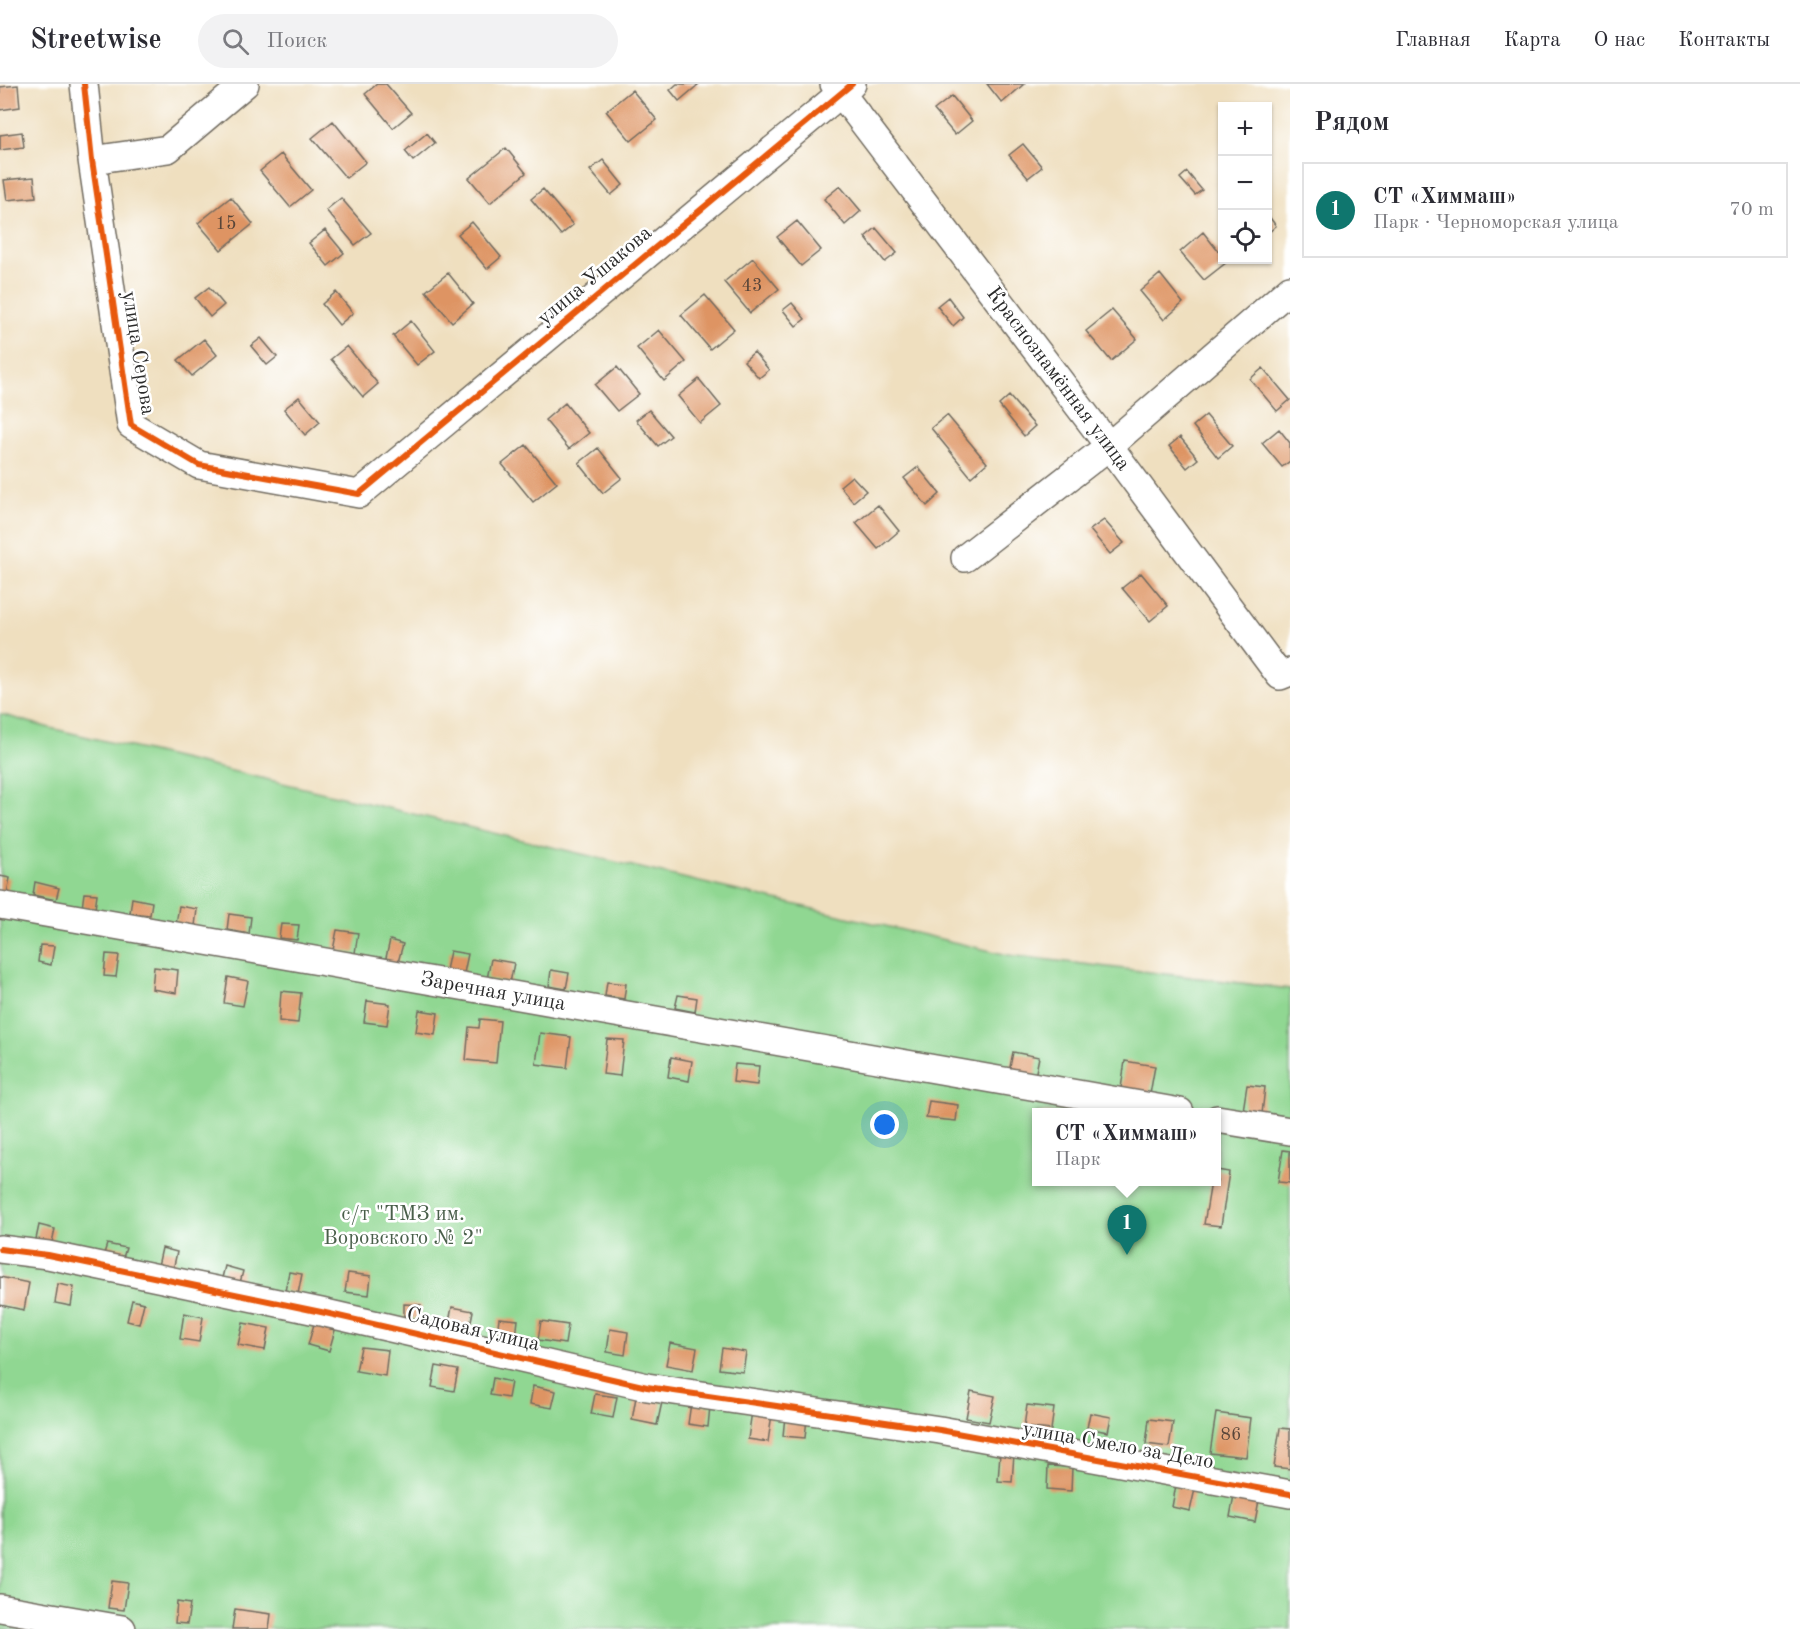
<!DOCTYPE html>
<html lang="ru">
<meta charset="utf-8">
<style>
body{margin:0;font-family:"Old Standard TT",serif;background:#f2f2f3;color:#2b2b33}
.controls{position:absolute;right:18px;top:18px;display:grid;overflow:hidden;border-radius:0px;box-shadow:0 2px 4px #0004}
.controls button{width:54px;height:54px;display:grid;place-items:center;padding:0;border:0;border-bottom:2px solid #e1e1e2;background:#fff;color:#2b2b33;font:30px sans-serif}
.you{position:absolute;left:885px;top:1041px;width:21px;height:21px;margin:-15px;border:4px solid #fff;border-radius:50%;background:#1a73e8;box-shadow:0 0 0 9px #1a73e833}
.badge{display:grid;place-items:center;width:39px;height:39px;border-radius:50%;background:#0f766e;color:#fff;font-size:20px;font-weight:700}
.pin{position:absolute;translate:-50% -50px;filter:drop-shadow(0 2px 3px #0008)}
.pin::after{content:'';position:absolute;top:32px;width:21px;height:18px;background:inherit;clip-path:polygon(0 0,100% 0,50% 100%)}
.popup{position:absolute;left:1032px;top:1024px;width:189px;height:78px;box-sizing:border-box;display:grid;place-content:center;border-radius:0px;background:#fff;filter:drop-shadow(0 2px 4px #0005);font-size:20px;white-space:nowrap;color:#7c7c81}
.popup b{font-size:22px;color:#2b2b33}
.popup::after{content:'';position:absolute;left:50%;top:100%;margin-left:-12px;border:12px solid transparent;border-top-color:#fff}
.list{margin:0;padding:0;list-style:none}
h2{display:flex;justify-content:space-between;align-items:center;height:78px;margin:0;padding:0 24px;font-size:26px}
h2 small{font-size:20px;font-weight:400;color:#7c7c81}
.list li{display:grid;grid-template-columns:39px 1fr auto;gap:18px;align-items:center;box-sizing:border-box;height:96px;margin:0 12px 12px;padding:0 12px;border:2px solid #e1e1e2;border-radius:0px}
.list b{display:block;font-size:22px;white-space:nowrap}
.list p{margin:0;font-size:20px;white-space:nowrap;color:#7c7c81}
.list em{font-size:20px;font-style:normal;color:#7c7c81}
.icon{flex:none;width:33px;height:33px;fill:none;stroke:currentColor;stroke-width:2;stroke-linecap:round;stroke-linejoin:round}
.map{position:relative;flex:none;width:1290px;height:1545px;overflow:hidden}
header{display:flex;align-items:center;gap:36px;box-sizing:border-box;height:84px;padding:0 30px;background:#fff;border-bottom:2px solid #e1e1e2}
header strong{font-size:28px}
nav{display:flex;gap:33px;margin-inline-start:auto;font-size:21px}
.search{width:420px;height:54px;background:#f2f2f3;display:flex;align-items:center;gap:15px;box-sizing:border-box;padding:0 21px;border-radius:33px;color:#7c7c81;font-size:22px}
main{display:flex}
aside{flex:1;background:#fff}
.map>svg:first-child{display:block}
.green{fill:#90d792;stroke:#5e815e;stroke-width:1.5;fill-rule:evenodd}
.building{fill:#de9464}
.lines{fill:none;stroke-linecap:round;stroke-linejoin:round}
.street-casing{stroke:#706a5f;stroke-width:30}
.street{stroke:#fff;stroke-width:27}
.cycleway-casing{stroke:#fff;stroke-width:10}
.cycleway{stroke:#e8590c;stroke-width:6}
.labels{text-anchor:middle;dominant-baseline:central;stroke-width:5;stroke-linejoin:round;paint-order:stroke}
.number-label{font-size:18px;fill:#584539}
.street-label{font-size:21px;fill:#2b2b2b;stroke:#fff}
.park-label{font-size:21px;fill:#495f4a;stroke:#fff}
</style>
<header>
<strong>Streetwise</strong>
<div class="search"><svg class="icon" aria-label="search" viewBox="0 0 24 24"><circle cx="10" cy="10" r="6"/><path d="M15 15l6 6"/></svg>Поиск</div>
<nav><a>Главная</a><a>Карта</a><a>О нас</a><a>Контакты</a></nav>
</header>
<main>
<div class="map">
<svg width="1290" height="1545" viewBox="0 0 1290 1545">
<rect width="100%" height="100%" fill="#fff"/>
<filter id="ink" filterUnits="userSpaceOnUse"><feTurbulence type="fractalNoise" baseFrequency=".0167" numOctaves="2"/><feDisplacementMap in="SourceGraphic" scale="12" xChannelSelector="R" yChannelSelector="G"/><feConvolveMatrix kernelMatrix="1 2 1 2 8 2 1 2 1" color-interpolation-filters="sRGB"/></filter>
<filter id="wash" filterUnits="userSpaceOnUse"><feTurbulence type="fractalNoise" baseFrequency=".008" numOctaves="4" result="noise"/><feDisplacementMap in="SourceGraphic" scale="24" xChannelSelector="R" yChannelSelector="G"/><feGaussianBlur stdDeviation="1.35" result="paint"/><feColorMatrix in="noise" values="0 0 0 0 0 0 0 0 0 0 0 0 0 0 0 0 0 1.4 0 .05"/><feComposite in="paint" operator="in"/></filter>
<g filter="url(#wash)">
<rect width="100%" height="100%" fill="#efdfbf"/>
<path class="green" d="M0,630l50,14 958,227 282,34v640h-1290zM1037,1028h180v70h-180z"/>
<g id="blocks">
<path class="building" d="M377,0h9l25,29 -18,15 -28,-34z
M677,0h22l-20,17 -9,-11z
M987,0h37l-22,19z
M18,1l2,22 -20,3v-23z
M632,6l25,30 -26,21 -25,-30z
M952,12l20,25 -17,14 -21,-25z
M333,37l33,41 -20,16 -34,-40z
M22,48l2,15 -24,3v-15z
M427,49l8,10 -22,18 -8,-10z
M1023,60l19,23 -14,11 -19,-23z
M506,64l20,25 -36,30 -21,-25z
M281,70l30,36 -21,17 -30,-36z
M603,76l20,25 -12,10 -21,-25z
M1187,88l15,18 -7,5 -15,-17z
M34,93l2,20 -29,3 -3,-20z
M840,102l21,25 -16,14 -21,-26z
M543,105l30,36 -12,10 -30,-36z
M231,113l22,27 -32,26 -23,-27z
M341,114l30,35 -16,12 -29,-35z
M1268,131l8,11 -8,7z
M797,137l24,29 -20,16 -24,-29z
M472,138l29,35 -14,12 -29,-35z
M876,144l21,25 -12,9 -20,-25z
M325,146l19,23 -16,13 -19,-23z
M1203,148l19,24v4l5,2 -23,18 -24,-28z
M753,174l26,31 -29,24 -26,-31z
M448,189l25,31 -21,18 -26,-31z
M1160,190l23,29 -19,17 -24,-29z
M209,203l15,18 -14,12 -15,-19z
M336,208l17,21 -14,12 -17,-21z
M705,211l29,34 -24,20 -29,-34z
M948,213l15,20 -10,9 -16,-20z
M792,219l13,16 -9,7 -13,-16z
M1112,226l25,29 -26,22 -25,-30z
M411,237l24,30 -18,14 -24,-29z
M659,246l27,32 -22,19 -27,-33z
M261,254l16,19 -10,8 -16,-19z
M204,255l13,16 -25,21 -14,-16z
M347,262l31,38 -15,13 -32,-38z
M754,268l15,18 -10,8 -15,-17z
M617,283l22,27 -22,17 -22,-26z
M1263,284l27,32 -13,11 -27,-32z
M699,295l22,27 -21,17 -22,-27z
M1009,312l26,30 -11,10 -25,-31z
M299,313l21,25 -15,13 -21,-26z
M565,319l24,30 -20,16 -24,-29z
M649,326l22,26 -13,10 -22,-26z
M947,331l40,48 -16,14 -40,-49z
M1206,331l26,31 -14,12 -25,-32z
M1279,345l11,14v18l-8,6 -20,-24z
M1180,353l18,22 -11,9 -18,-22z
M526,361l31,38 -24,19 -31,-38z
M598,364l24,30 -19,15 -24,-30z
M918,383l22,27 -13,12 -23,-28z
M852,392l14,15 -13,11 -13,-16z
M878,421l21,26 -21,18 -22,-26z
M1104,436l20,23 -14,11 -20,-24z
M1141,489l27,33 -18,15 -28,-33z
M0,792l10,2 -3,15 -7,-1z
M35,798l24,6 -3,12 -23,-5z
M84,809l13,1 -2,15 -13,-1z
M132,814l20,4 -2,13 -20,-2z
M179,822l18,3 -2,17 -19,-2z
M229,830l22,3 -2,17 -22,-4z
M281,840l18,1 -2,15 -18,-2z
M337,846l21,3 -3,20 -22,-3z
M390,856l13,4 -6,22 -12,-4z
M40,861l14,1 -3,19 -13,-3z
M450,867l18,3 -5,24 -18,-3z
M106,870l13,1 -3,22 -12,-1z
M491,875l23,4 -4,20 -23,-4z
M154,883l24,3 -2,23 -24,-4z
M551,886l18,3 -3,16 -17,-3z
M228,893l20,4 -5,25 -19,-3z
M607,898l19,2 -2,15 -19,-3z
M281,907l20,2 -3,30 -19,-2z
M678,911l19,3 -2,14 -20,-4z
M367,917l23,3 -3,21 -23,-3z
M419,926l19,3 -3,22 -19,-3z
M480,935l20,2 -4,42 -30,-3 3,-33 10,1z
M540,949l31,4 -4,31 -31,-4z
M607,955l17,1 -4,36 -17,-2z
M1013,968l26,5 -4,20 -26,-5z
M671,973l21,4 -3,20 -21,-4z
M1125,977l30,5 -6,34 -29,-5z
M735,980l24,2 -2,19 -24,-3z
M1247,1001l18,2 -3,27 -19,-3z
M929,1017l29,4 -2,16 -30,-3z
M1283,1066l7,1v32l-12,-1z
M1217,1086l12,2 -8,54 -17,-2 7,-42h6z
M39,1141l16,4 -4,18 -16,-3z
M107,1160l19,4 -4,13 -19,-4z
M162,1164l15,4 -4,18 -15,-4z
M225,1182l18,5 -4,16 -18,-5z
M289,1188l13,2 -4,20 -13,-3z
M348,1189l23,3 -2,19 -24,-3z
M0,1193l29,6 -5,27 -24,-5z
M58,1200l16,3 -3,19 -16,-3z
M132,1216l12,3 -5,21 -12,-3z
M404,1220l17,1 -1,14 -16,-1z
M452,1223l21,4 -4,20 -21,-4z
M184,1229l19,4 -4,25 -19,-3z
M499,1234l19,2 -2,17 -19,-3z
M541,1237l27,4 -3,19 -27,-4z
M243,1239l26,5 -4,22 -27,-5z
M314,1240l21,6 -6,21 -21,-6z
M610,1245l18,3 -3,23 -18,-3z
M670,1259l27,5 -4,22 -27,-5z
M361,1263l27,3 -3,26 -29,-5z
M722,1264l24,4 -3,20 -24,-3z
M436,1282l22,4 -4,21 -22,-4z
M493,1294l18,4 -3,16 -18,-3z
M533,1302l23,5 -4,17 -22,-4z
M971,1307l24,5 -6,26 -23,-4z
M595,1310l22,3 -4,21 -22,-4z
M636,1313l26,5 -5,23 -25,-5z
M691,1319l19,3 -2,21 -20,-3z
M1027,1321l27,3 -3,22 -27,-3z
M752,1327l20,3 -4,28 -20,-3z
M1090,1329l21,4 -3,15 -21,-4z
M1216,1329l35,5 -5,39 -36,-4z
M785,1332l22,2 -2,20 -22,-2z
M1149,1335l24,3 -4,25 -23,-3z
M1280,1344l10,1v40l-16,-2z
M1000,1369l14,1 -2,28 -14,-1z
M1048,1382l24,1 -1,24 -24,-2z
M1176,1401l19,4 -5,22 -18,-4z
M1234,1411l25,5 -4,22 -25,-5z
M112,1497l16,2 -4,27 -16,-2z
M177,1518l13,2 -3,20 -12,-1z
M235,1525l36,5 -2,15h-37z"/>
</g>
</g>
<g filter="url(#ink)">
<use href="#blocks" fill-opacity="0" stroke="#706a5f" stroke-width="1.5"/>
<g class="lines">
<defs>
<path id="street" d="M84,0l8,76 39,265 68,40 160,29 493,-410
M834,0l275,362 171,230 10,-4
M92,76l76,-11 77,-65
M965,474l144,-112 181,-157
M0,821l1180,207
M1217,1035l73,12
M0,1165l48,6 273,57 326,75 293,43 350,64
M0,1524l122,21"/>
</defs>
<use href="#street" class="street-casing"/>
<use href="#street" class="street"/>
<defs>
<path id="cycleway" d="M84,0l8,76 39,265 68,40 160,29 493,-410
M0,1165l48,6 273,57 326,75 293,43 350,64"/>
</defs>
<use href="#cycleway" class="cycleway-casing"/>
<use href="#cycleway" class="cycleway"/>
</g>
</g>
<g class="labels">
<g class="number-label">
<text x="226" y="140">15</text>
<text x="752" y="202">43</text>
<text x="1231" y="1351">86</text>
</g>
<g class="street-label">
<text transform="translate(595 192) rotate(-40)">улица Ушакова</text>
<text transform="translate(138 269) rotate(81)">улица Серова</text>
<text transform="translate(1058 295) rotate(53)">Краснознамённая улица</text>
<text transform="translate(493 908) rotate(10)">Заречная улица</text>
<text transform="translate(473 1246) rotate(13)">Садовая улица</text>
<text transform="translate(1118 1362) rotate(10)">улица Смело за Дело</text>
</g>
<g class="park-label">
<text x="403" y="1130">с/т "ТМЗ им.<tspan x="403" dy="24">Воровского № 2"</tspan></text>
</g>
</g>
</svg>
<div class="controls">
<button>+</button>
<button>−</button>
<button><svg class="icon" aria-label="locate" viewBox="0 0 24 24"><circle cx="12" cy="12" r="6"/><path d="M12 2v4M12 18v4M2 12h4M18 12h4"/></svg></button>
</div>
<div class="you"></div>
<div class="pin badge" style="left:1127px;top:1171px">1</div>
<div class="popup"><b>СТ «Химмаш»</b>Парк</div>
</div>
<aside>
<h2>Рядом<small></small></h2>
<ul class="list">
<li><span class="badge">1</span><div><b>СТ «Химмаш»</b><p>Парк · Черноморская улица</p></div><em>70 m</em></li>
</ul>
</aside>
</main>
